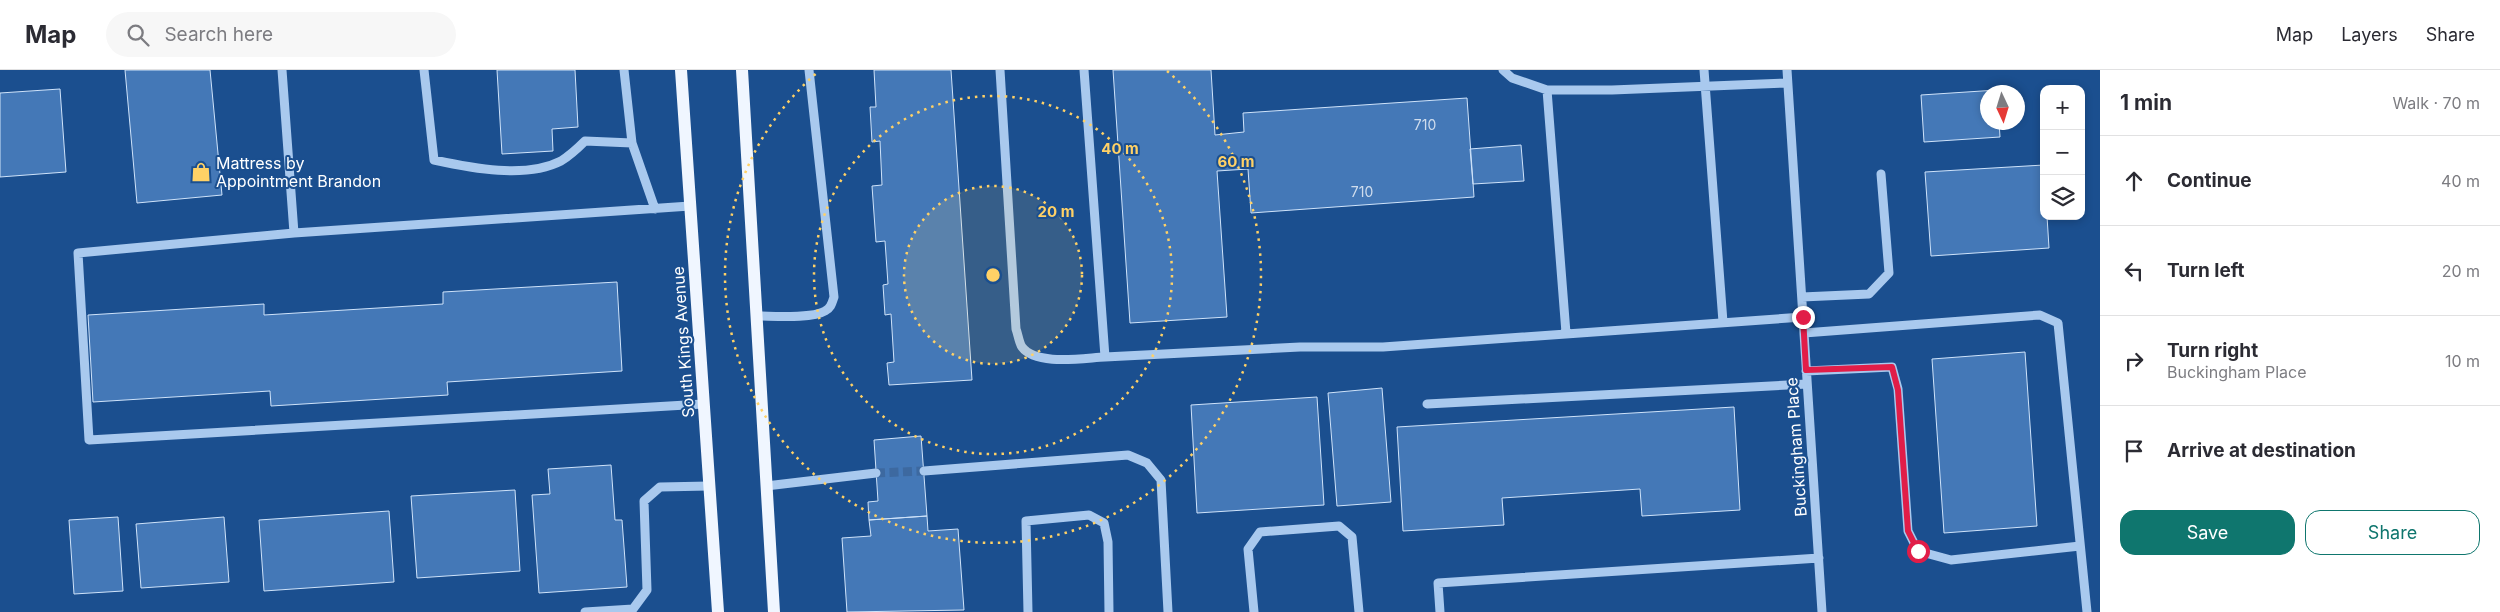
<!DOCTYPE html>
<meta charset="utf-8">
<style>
body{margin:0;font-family:Inter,sans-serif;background:#f7f7f7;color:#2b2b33}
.controls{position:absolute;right:15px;top:15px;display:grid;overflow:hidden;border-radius:10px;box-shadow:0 2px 8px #0003}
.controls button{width:45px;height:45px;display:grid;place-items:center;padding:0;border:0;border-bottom:1px solid #e1e1e2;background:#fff;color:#2b2b33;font:25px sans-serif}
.compass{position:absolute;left:1980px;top:15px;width:45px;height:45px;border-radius:50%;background:#fff;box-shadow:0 2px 8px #0003;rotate:176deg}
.stop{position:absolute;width:15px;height:15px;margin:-11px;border:4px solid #e11d48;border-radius:50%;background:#fff}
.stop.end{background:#e11d48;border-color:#fff;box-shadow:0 1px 5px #0008}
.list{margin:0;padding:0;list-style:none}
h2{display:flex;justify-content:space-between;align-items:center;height:65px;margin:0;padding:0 20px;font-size:21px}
h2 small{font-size:16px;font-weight:400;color:#7c7c81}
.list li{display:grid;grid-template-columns:32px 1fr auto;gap:15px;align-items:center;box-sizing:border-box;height:90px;padding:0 20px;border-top:1px solid #e1e1e2}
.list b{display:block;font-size:19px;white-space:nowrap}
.list p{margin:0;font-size:16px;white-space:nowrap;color:#7c7c81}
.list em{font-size:16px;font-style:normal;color:#7c7c81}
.actions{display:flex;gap:10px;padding:15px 20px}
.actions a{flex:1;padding:11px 0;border:1px solid #0f766e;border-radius:15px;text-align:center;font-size:18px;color:#0f766e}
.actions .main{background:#0f766e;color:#fff}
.icon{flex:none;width:28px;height:28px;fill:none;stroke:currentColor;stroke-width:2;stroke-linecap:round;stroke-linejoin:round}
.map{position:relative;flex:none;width:2100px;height:542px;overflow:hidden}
header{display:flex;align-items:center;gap:30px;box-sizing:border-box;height:70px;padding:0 25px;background:#fff;border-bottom:1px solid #e1e1e2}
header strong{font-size:24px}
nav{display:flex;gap:28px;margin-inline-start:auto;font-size:18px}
.search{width:350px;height:45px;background:#f7f7f7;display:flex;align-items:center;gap:12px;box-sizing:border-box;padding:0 18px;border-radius:28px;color:#7c7c81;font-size:19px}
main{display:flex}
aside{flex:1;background:#fff}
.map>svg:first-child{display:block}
.building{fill:#4478b7;stroke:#cfe3fa}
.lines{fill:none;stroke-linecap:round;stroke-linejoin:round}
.minor-tunnel{stroke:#3d69a0;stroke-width:9;stroke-dasharray:9 4.5;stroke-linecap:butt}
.minor{stroke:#a9c9ee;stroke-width:9}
.major{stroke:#f0f6ff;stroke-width:12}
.route{stroke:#e11d48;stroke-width:6}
.ring{fill:none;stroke:#ffd166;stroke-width:2.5;stroke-dasharray:2.5 5}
.labels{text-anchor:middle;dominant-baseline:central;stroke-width:4;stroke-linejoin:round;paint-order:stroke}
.number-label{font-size:14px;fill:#d0dded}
.poi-label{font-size:16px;fill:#fff;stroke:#1b4f8f;text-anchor:start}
.street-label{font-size:16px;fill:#fff;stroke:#1b4f8f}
.centre{fill:#ffd166;stroke:#1b4f8f;stroke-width:2.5}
.ring-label{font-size:15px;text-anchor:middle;font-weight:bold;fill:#ffd166;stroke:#1b4f8f;stroke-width:4;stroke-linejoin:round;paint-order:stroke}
</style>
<header>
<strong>Map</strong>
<div class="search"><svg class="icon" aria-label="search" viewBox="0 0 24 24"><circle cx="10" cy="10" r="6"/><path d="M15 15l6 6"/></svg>Search here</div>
<nav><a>Map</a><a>Layers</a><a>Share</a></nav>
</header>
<main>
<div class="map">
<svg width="2100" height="542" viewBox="0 0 2100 542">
<rect width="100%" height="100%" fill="#1b4f8f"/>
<path class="building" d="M125,0h85l12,125 -85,8z
M497,0h78l3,57 -26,2 1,22 -51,3z
M874,0h77l21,310 -83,5 -2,-22 7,-1 -3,-48 -6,1 -2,-30 5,-1 -3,-43 -9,1 -4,-56 10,-1 -2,-44 -8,1 -2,-35h6z
M1113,0h98l4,65 29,-3 -1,-19 224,-15 7,99 -223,16 -3,-44 -31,2 10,146 -97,6z
M60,19l6,83 -66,5v-84z
M1997,20v2h-9v30h11l1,15 -76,5 -3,-47z
M1521,75l3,36 -51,3 -3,-35z
M2044,95v51h3l2,32 -118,8 -6,-84z
M617,212l5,89 -175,11 1,13 -177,11 -1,-15 -177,11 -5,-87 176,-11v11l179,-11v-12z
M2025,282l12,174 -93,7 -12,-174z
M1382,318l9,114 -54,4 -9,-113z
M1317,327l7,108 -127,8 -6,-108z
M1734,337l6,103 -98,6 -2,-27 -138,9 2,27 -101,6 -6,-104z
M921,366l6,80 -58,4 -1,-18 10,-1 -4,-61z
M611,395l4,55h7l5,67 -88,6 -7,-98 18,-1 -2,-25z
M515,420l5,81 -103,7 -6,-82z
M389,441l5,71 -130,9 -5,-71z
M927,446l1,15 30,-2 6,81 -117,2 -5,-74 29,-2 -2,-16z
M118,447l5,74 -49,3 -5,-74z
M224,447l5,65 -88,6 -5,-64z"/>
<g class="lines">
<path class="minor-tunnel" d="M876,403l48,-2"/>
<path class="minor" d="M282,0l12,163 396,-27
M424,0l10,90c37,8 92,19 127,1 8,-5 17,-13 24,-20l47,2
M624,0l8,73 23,66
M1000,0l16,259c2,5 3,14 6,18 14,19 61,11 83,10l-21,-287
M1503,0l9,8 35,12h65l175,-7
M1704,0l19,252
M1787,0l35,542
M1547,20l19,243
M294,163l-216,20 11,187 614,-36
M1802,227l67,-3 20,-21 -8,-99
M757,246c16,0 55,3 68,-5 6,-3 7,-8 9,-14l-25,-227
M1804,263l236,-18 18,8 29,289
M1105,287l195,-10h83l420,-30
M1806,301l86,-4 6,22 10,142 10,20 33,9 129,-14
M1427,334l380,-20
M924,401l204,-16 19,8 14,17 7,132
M766,416l110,-13
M585,542l48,-3 14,-19 -3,-89 16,-14 49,-1
M1028,542l-2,-91 63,-6 15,8 4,19 1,70
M1254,542l-6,-63 12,-17 79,-6 13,11 7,75
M1440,542l-2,-29 381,-25"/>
<path class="major" d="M681,0l37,542
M742,0l32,542"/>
</g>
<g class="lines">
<path class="route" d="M1803,247l3,53 86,-3 6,23 10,141 10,20"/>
</g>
<circle cx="993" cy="205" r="89" fill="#ffd166" fill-opacity=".12"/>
<g class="ring">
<circle cx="993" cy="205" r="89"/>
<circle cx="993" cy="205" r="179"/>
<path d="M1167 1A268 268 0 1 1 819 1"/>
</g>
<defs>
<symbol id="shop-bare" viewBox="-9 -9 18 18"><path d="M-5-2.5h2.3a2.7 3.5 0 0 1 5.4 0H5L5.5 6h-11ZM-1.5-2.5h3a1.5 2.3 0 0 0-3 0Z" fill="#ffd166" stroke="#1b4f8f" stroke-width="2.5" paint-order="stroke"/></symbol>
</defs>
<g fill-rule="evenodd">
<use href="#shop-bare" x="187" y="88" width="28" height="28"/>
</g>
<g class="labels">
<g class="number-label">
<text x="1425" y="54">710</text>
<text x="1362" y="121">710</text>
</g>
<g class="poi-label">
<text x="216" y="93">Mattress by<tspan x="216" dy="18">Appointment Brandon</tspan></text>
</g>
<g class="street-label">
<text transform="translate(683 272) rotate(-94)">South Kings Avenue</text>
<text transform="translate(1796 377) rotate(-94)">Buckingham Place</text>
</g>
</g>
<circle cx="993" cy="205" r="8" class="centre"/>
<g class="ring-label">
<text x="1120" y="84">40 m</text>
<text x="1236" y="97">60 m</text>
<text x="1056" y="147">20 m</text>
</g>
</svg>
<div class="controls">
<button>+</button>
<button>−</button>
<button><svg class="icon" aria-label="layers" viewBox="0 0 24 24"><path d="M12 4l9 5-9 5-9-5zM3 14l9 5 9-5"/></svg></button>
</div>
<svg class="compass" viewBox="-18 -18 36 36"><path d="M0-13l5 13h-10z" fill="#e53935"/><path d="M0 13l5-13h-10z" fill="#7c7c81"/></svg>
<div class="stop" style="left:1918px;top:481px"></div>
<div class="stop end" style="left:1803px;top:247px"></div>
</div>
<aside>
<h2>1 min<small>Walk · 70 m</small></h2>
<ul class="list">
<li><svg class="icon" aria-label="ahead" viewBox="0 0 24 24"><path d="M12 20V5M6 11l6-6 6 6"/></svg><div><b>Continue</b></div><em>40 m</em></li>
<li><svg class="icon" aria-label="left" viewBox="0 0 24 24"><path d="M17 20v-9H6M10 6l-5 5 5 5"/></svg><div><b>Turn left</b></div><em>20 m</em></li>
<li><svg class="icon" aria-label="right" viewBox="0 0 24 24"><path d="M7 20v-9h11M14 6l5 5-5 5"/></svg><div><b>Turn right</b><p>Buckingham Place</p></div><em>10 m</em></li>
<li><svg class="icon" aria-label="arrive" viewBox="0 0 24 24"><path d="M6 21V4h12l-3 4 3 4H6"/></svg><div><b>Arrive at destination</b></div></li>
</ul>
<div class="actions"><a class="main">Save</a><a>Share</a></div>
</aside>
</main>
